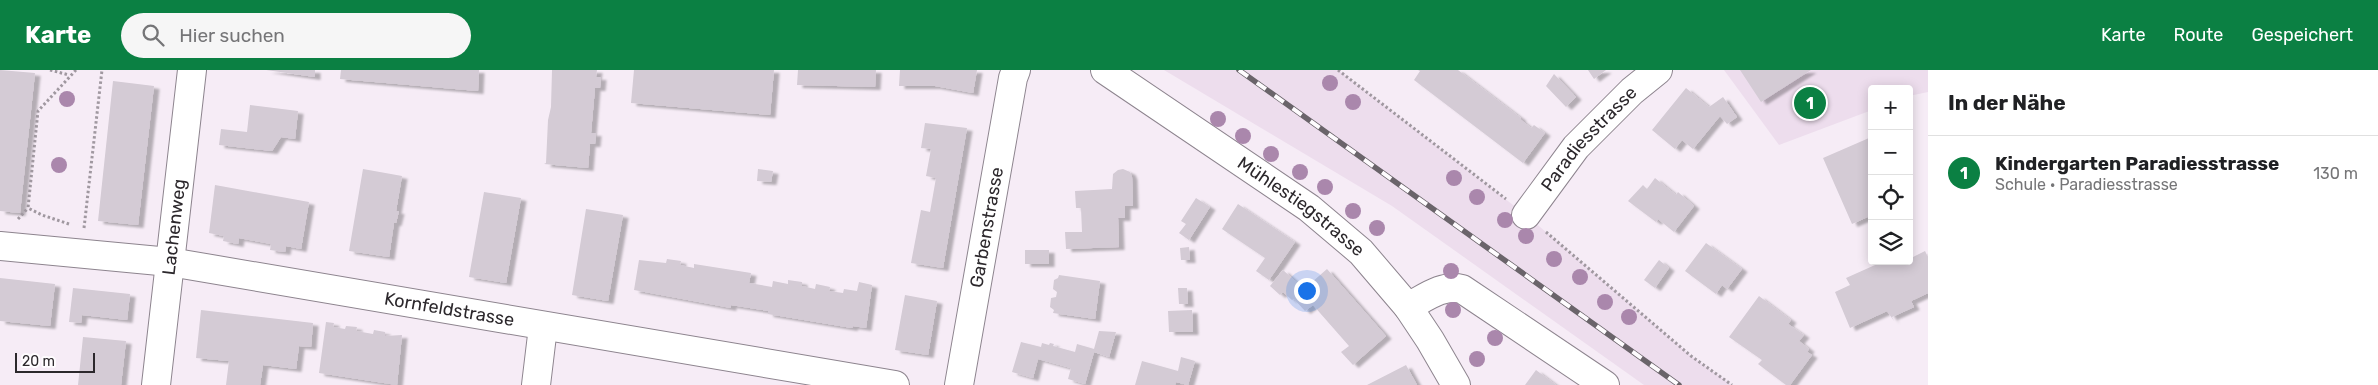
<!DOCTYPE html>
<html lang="de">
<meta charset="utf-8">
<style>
body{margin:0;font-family:Rubik,sans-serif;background:#f6f6f6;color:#202124}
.controls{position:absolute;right:15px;top:15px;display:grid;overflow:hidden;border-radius:5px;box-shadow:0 2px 12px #0003}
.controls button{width:45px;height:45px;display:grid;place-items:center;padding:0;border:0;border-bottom:1px solid #e0e0e0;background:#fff;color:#202124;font:25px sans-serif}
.scale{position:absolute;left:15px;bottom:12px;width:80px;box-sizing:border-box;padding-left:5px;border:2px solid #2c282c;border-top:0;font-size:14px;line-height:18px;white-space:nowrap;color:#2c282c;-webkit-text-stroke:4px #fefcfe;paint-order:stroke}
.you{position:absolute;left:1306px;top:220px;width:18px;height:18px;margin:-12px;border:4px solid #fff;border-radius:50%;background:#1a73e8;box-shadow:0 0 0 8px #1a73e833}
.badge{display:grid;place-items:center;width:32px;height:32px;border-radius:50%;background:#0b8043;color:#fff;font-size:16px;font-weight:700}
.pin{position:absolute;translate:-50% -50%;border:2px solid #fff;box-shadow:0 1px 5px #0006}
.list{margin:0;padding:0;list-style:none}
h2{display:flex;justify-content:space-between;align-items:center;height:65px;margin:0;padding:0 20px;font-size:21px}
h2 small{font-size:16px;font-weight:400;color:#757577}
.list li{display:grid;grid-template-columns:32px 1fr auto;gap:15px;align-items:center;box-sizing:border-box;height:75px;padding:0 20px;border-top:1px solid #e0e0e0}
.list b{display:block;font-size:19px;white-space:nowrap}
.list p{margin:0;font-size:16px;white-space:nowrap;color:#757577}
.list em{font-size:16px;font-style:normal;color:#757577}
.icon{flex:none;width:28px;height:28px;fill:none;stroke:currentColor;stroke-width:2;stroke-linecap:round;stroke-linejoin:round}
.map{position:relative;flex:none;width:1928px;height:315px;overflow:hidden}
header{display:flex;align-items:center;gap:30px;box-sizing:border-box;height:70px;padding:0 25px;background:#0b8043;color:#fff}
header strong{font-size:24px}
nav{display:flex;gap:28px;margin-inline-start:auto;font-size:18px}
.search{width:350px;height:45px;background:#f6f6f6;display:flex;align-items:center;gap:12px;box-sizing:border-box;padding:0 18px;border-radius:28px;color:#757577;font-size:19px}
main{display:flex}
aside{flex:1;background:#fff}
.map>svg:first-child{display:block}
.built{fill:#eddded}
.building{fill:#d4cbd5;filter:url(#shadow)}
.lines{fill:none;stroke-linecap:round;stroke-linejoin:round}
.minor-casing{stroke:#8d848e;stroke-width:30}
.path{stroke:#a098a0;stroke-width:3;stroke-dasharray:2.5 2.5;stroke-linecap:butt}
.minor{stroke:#fff;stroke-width:28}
.rail-casing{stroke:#6a646a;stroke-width:5.5}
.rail{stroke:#fefcfe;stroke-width:4;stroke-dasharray:11;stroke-linecap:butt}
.tree{fill:#aa87ac}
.labels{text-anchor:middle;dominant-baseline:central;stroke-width:4.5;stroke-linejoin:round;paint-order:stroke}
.street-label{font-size:18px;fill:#2c282c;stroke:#fefcfe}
</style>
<header>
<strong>Karte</strong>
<div class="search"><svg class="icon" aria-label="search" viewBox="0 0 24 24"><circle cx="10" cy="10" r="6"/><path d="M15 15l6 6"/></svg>Hier suchen</div>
<nav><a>Karte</a><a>Route</a><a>Gespeichert</a></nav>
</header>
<main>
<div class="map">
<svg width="1928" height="315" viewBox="0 0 1928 315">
<defs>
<filter id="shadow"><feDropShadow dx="5.5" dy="3" stdDeviation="1" flood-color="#0004"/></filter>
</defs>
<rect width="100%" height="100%" fill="#f6ecf6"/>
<path class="built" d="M1164,0h174l188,145 165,141 41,29h-88l-252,-179z
M1724,0h204v22l-19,4v-7h-37v21l-93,35z"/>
<path class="building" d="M0,0l35,3 -15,140 -20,-2z
M266,0h49v7z
M341,0h138l-1,21 -138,-12z
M552,0h45l-1,7h5l-1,11h-5l-4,45h5l-1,11h-5l-2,24 -44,-4 2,-1 2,-43 3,-13z
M634,0h140l-4,45 -139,-12z
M798,0h78l-1,17 -78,-2z
M900,0h77l-4,23 -38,-7h-36z
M1418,0h40l63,48 -1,1 11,9 3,-3 11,8 -22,30 -109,-83 6,-9z
M1588,0h18l-12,9z
M1740,0h71l-50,32z
M1554,4l22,23 -10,10 -20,-21z
M113,11l41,5 -16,139 -40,-4z
M1686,18l23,19 14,-10 14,20 -10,7 -7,-8 -27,33 -11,-9 -7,9 -23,-19z
M250,35l48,6 -3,28 -14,-2 -9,14 -53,-6 2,-16 26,3z
M925,53l42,5 -24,140 -32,-5 10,-53 9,2 6,-34 -10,-2 5,-27 -10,-1z
M1869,68l3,6v71l-20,9 -29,-66z
M363,99l39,7 -6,35h3l-3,12h-2l-5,34 -40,-6z
M758,99l15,2 -2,11 -14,-1z
M1123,99l7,3 2,5 1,29h-8v12h-7l1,29 -53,2 -1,-17h17l-1,-24h-5l-1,-17 37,-2 1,-15 5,-4z
M1655,108l21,17 2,-3 16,14 -20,26 -16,-13 -2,3 -28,-21 15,-16 4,4z
M215,115l94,17 -8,47 -15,-3 -1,6 -15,-2 1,-6 -32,-6 -1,6 -15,-3 1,-5 -15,-3z
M484,122l37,6 -15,85 -37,-6z
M1196,128l14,9 -21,33 -10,-7 7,-9 -5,-3z
M1238,134l57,38 -26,38 -13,-9 9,-13 -43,-29z
M586,139l37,6 -15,86 -36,-6z
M1706,173l36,26 -15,20 -5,-4 -6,9 -31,-23z
M1189,177l1,13h-9l-1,-12z
M1025,180h24v14h-24z
M1925,181l3,6v36l-17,8 3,6 -22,10 2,4 -7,-10 -37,17 -15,-36 15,-7 -4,-7 38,-17h25v-2z
M667,189l14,2 -1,4 14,3v-4l57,9 -2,10 23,4 1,-6 15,3v-4l14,2v4l13,3 1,-5 14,3 -1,4 14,2 1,-4 13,2 2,-9 13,3 -6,43 -13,-2 -1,2 -84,-14v-3l-37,-6v3l-97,-18 5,-30 27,3z
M1659,190l10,8 -14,20 -11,-8z
M1327,199l59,67 -33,29 -12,-13 8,-6 -36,-41 -8,6 -11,-12 -2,1 -9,-8 -3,3 -10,-9 13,-16 21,19z
M1059,205l41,6 -5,38 -42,-6 1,-3 -4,-3 1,-9 5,-1 1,-5 -4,-3 1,-9 4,-2z
M0,208l55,6 -5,42 -50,-5z
M73,218l57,6 -3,26 -45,-5 -1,8 -12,-1z
M1178,218h9l1,16h-9z
M905,225l32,6 -9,54 -33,-5z
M1759,226l32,24 -3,4 16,11 -5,6 10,8 -2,3 5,3 -22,30h-4l-28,-21 4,-4 -33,-23z
M201,240l112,13 -2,24 -12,-1 -3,23 -33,-4 -3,20h-34l3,-24 -33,-3z
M1192,240l1,22h-24l-1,-21z
M326,252l8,1 -1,4 12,2 1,-3 11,1 -1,4 17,3 1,-4 11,2v4l17,-1 -5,50 -78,-12z
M1099,261l17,1 -7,25 -15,-5 -9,32 -17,-5 3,-11 -33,-9 -5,19 -21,-6 9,-30 20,5 1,-4 7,2 1,-2 4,1 -1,2 22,6 2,-8 17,5z
M83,267l43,4 -5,44h-43z
M1181,287l14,4 -7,24 -12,-3 -1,3h-40l7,-24 36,10z
M1406,295l11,20h-50z
M1536,300l20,15h-31z"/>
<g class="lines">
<defs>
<g id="minor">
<path id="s1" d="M1105,0l204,138 52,44 47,55 22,33 26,45"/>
<path id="s2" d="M1526,145l50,-68 56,-56 26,-21"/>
<path id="s3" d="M0,176l170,16 725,123"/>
<path d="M1408,237c17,-9 34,-23 54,-18l143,96"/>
<path id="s4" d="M156,315l36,-315"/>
<path d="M536,315l7,-58"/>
<path id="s5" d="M959,315l54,-307 3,-8"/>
</g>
</defs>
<use href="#minor" class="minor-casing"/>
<path class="path" d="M50,0l19,5
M1338,0l168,129
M18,149l10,-11
M69,154l-27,-9 -14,-7 10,-97 38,-41
M84,158l18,-158
M1546,162l145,124 41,29"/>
<use href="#minor" class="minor"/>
<defs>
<path id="rail" d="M1239,0l440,315"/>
</defs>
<use href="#rail" class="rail-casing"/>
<use href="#rail" class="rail"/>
</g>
<g class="tree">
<circle cx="1330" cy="13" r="8"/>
<circle cx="67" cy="29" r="8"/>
<circle cx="1353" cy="32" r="8"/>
<circle cx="1218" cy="49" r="8"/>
<circle cx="1243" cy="66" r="8"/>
<circle cx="1271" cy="84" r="8"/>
<circle cx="59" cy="95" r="8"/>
<circle cx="1300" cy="102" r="8"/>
<circle cx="1454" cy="108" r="8"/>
<circle cx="1325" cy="117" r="8"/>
<circle cx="1477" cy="127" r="8"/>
<circle cx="1353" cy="141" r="8"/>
<circle cx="1505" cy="150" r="8"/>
<circle cx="1377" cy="158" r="8"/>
<circle cx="1526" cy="166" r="8"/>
<circle cx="1554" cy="189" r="8"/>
<circle cx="1451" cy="201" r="8"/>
<circle cx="1580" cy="207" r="8"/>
<circle cx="1605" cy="232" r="8"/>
<circle cx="1453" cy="240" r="8"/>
<circle cx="1629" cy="247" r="8"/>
<circle cx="1495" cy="268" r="8"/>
<circle cx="1477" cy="289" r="8"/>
</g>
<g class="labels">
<g class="street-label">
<text stroke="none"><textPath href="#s2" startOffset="99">Paradiesstrasse</textPath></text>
<text stroke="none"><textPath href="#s1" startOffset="239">Mühlestiegstrasse</textPath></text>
<text stroke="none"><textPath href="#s4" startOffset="159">Lachenweg</textPath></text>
<text stroke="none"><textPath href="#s5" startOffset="160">Garbenstrasse</textPath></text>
<text stroke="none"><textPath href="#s3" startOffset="454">Kornfeldstrasse</textPath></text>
</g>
</g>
</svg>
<div class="controls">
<button>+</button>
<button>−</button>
<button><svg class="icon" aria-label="locate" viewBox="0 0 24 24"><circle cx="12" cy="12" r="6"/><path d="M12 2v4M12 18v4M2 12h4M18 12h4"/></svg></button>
<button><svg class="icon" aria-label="layers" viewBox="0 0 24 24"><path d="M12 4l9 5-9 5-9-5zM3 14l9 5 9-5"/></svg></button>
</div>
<div class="scale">20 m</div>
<div class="you"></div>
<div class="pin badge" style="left:1810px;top:33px">1</div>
</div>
<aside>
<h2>In der Nähe<small></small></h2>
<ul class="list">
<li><span class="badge">1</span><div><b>Kindergarten Paradiesstrasse</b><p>Schule · Paradiesstrasse</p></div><em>130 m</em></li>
</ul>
</aside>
</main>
